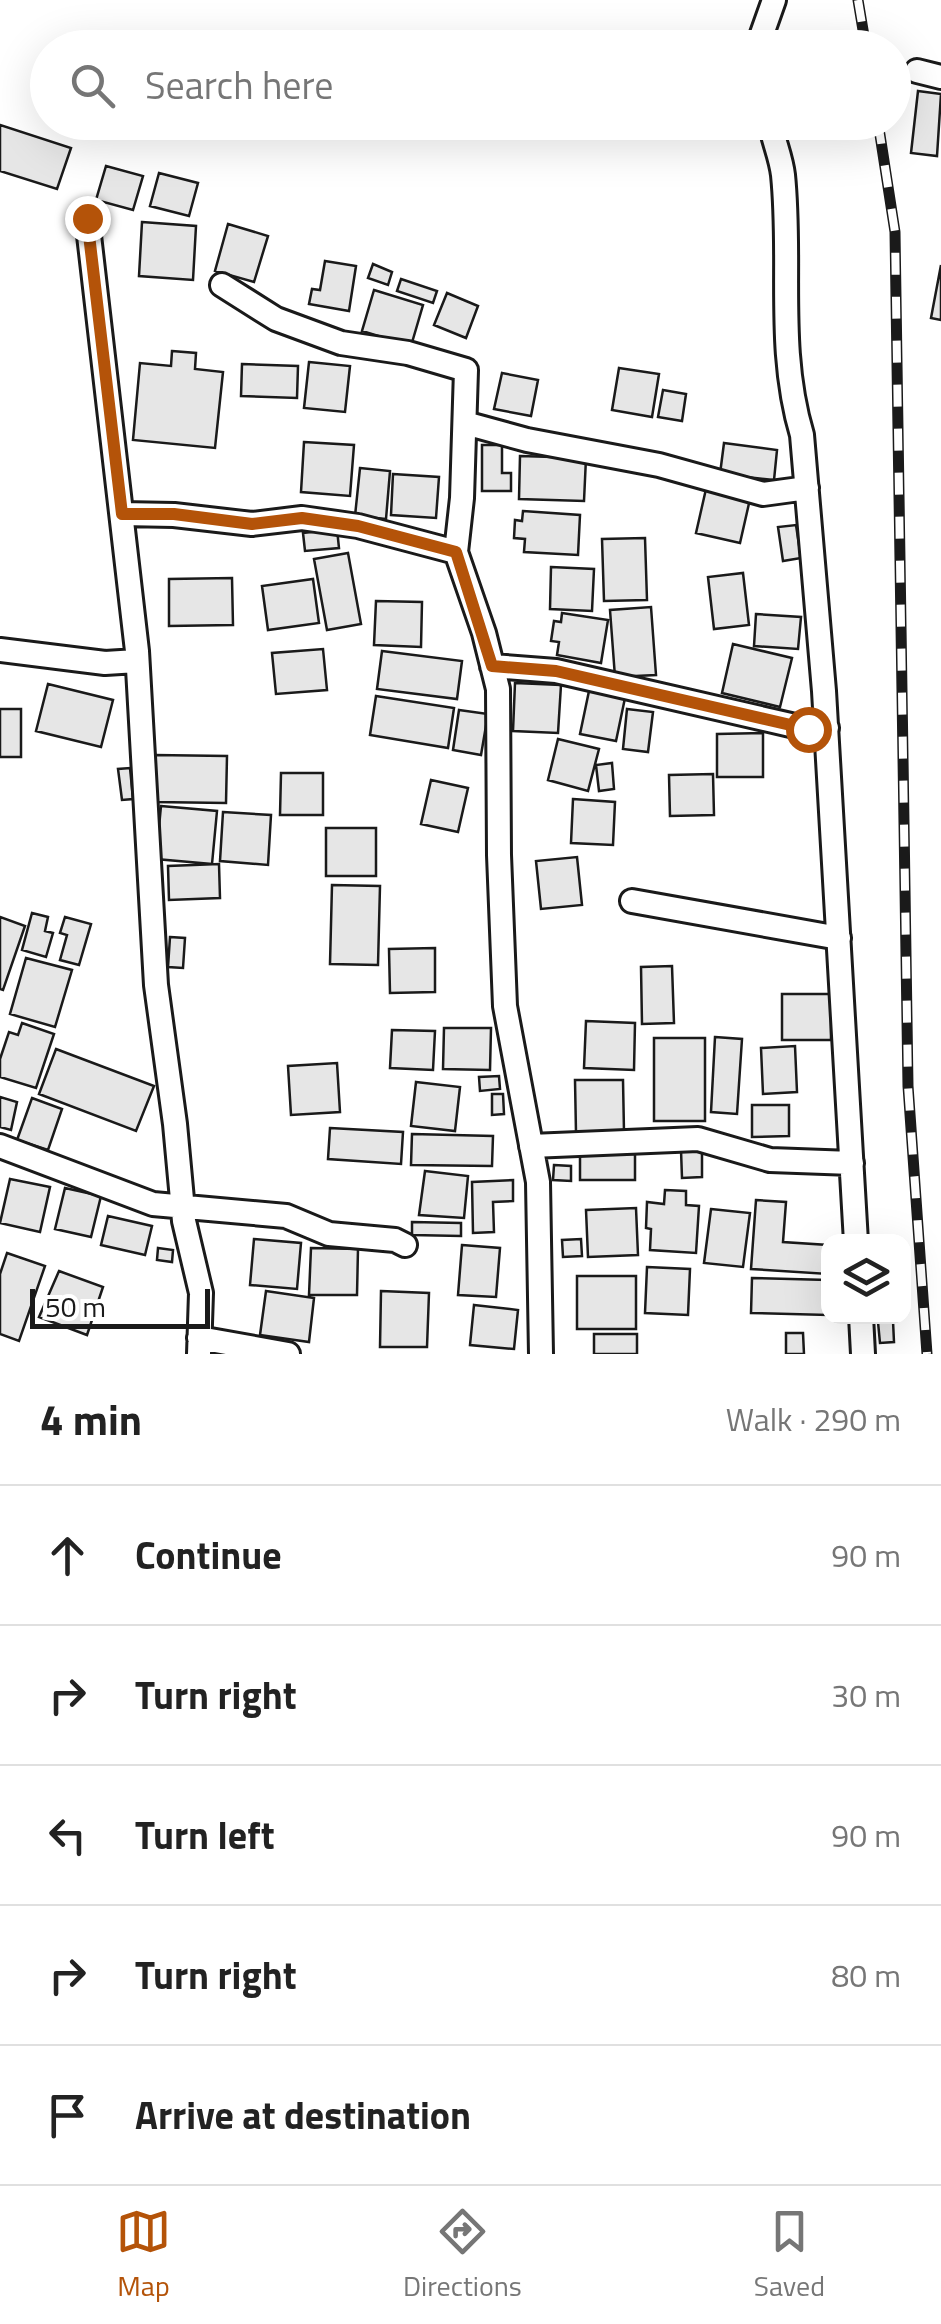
<!DOCTYPE html>
<meta charset="utf-8">
<style>
body{margin:0;font-family:"Titillium Web",sans-serif;background:#f6f6f6;color:#222}
.controls{position:absolute;right:30px;bottom:30px;display:grid;overflow:hidden;border-radius:20px;box-shadow:0 10px 40px #0002}
.controls button{width:90px;height:90px;display:grid;place-items:center;padding:0;border:0;border-bottom:2px solid #e0e0e0;background:#fff;color:#222;font:50px sans-serif}
.scale{position:absolute;left:30px;bottom:25px;width:180px;box-sizing:border-box;padding-left:10px;border:5px solid #1a1a1a;border-top:0;font-size:28px;line-height:35px;white-space:nowrap;color:#1a1a1a;-webkit-text-stroke:8px #fff;paint-order:stroke}
.stop{position:absolute;width:30px;height:30px;margin:-22px;border:8px solid #b45309;border-radius:50%;background:#fff}
.stop.end{background:#b45309;border-color:#fff;box-shadow:0 2px 10px #0008}
.list{margin:0;padding:0;list-style:none}
h2{display:flex;justify-content:space-between;align-items:center;height:130px;margin:0;padding:0 40px;font-size:42px}
h2 small{font-size:32px;font-weight:400;color:#767676}
.list li{display:grid;grid-template-columns:65px 1fr auto;gap:30px;align-items:center;box-sizing:border-box;height:140px;padding:0 40px;border-top:2px solid #e0e0e0}
.list b{display:block;font-size:38px;white-space:nowrap}
.list em{font-size:32px;font-style:normal;color:#767676}
.icon{flex:none;width:55px;height:55px;fill:none;stroke:currentColor;stroke-width:2;stroke-linecap:round;stroke-linejoin:round}
.map{position:relative;flex:none;width:941px;height:1354px;overflow:hidden}
.search{position:absolute;background:#fff;box-shadow:0 10px 40px #0002;left:30px;right:30px;top:30px;height:110px;display:flex;align-items:center;gap:25px;box-sizing:border-box;padding:0 35px;border-radius:55px;color:#767676;font-size:38px}
.sheet{height:830px;background:#fff}
nav{display:flex;justify-content:space-around;align-items:center;box-sizing:border-box;height:140px;border-top:2px solid #e0e0e0;background:#fff;font-size:28px;color:#767676}
nav a{display:grid;justify-items:center;gap:5px}
nav .on{color:#b45309}
.map>svg:first-child{display:block}
.building{fill:#e6e6e6;stroke:#1a1a1a;stroke-width:2.5}
.lines{fill:none;stroke-linecap:round;stroke-linejoin:round}
.minor-casing{stroke:#1a1a1a;stroke-width:28}
.minor{stroke:#fff;stroke-width:22}
.rail-casing{stroke:#1a1a1a;stroke-width:11}
.rail{stroke:#fff;stroke-width:8;stroke-dasharray:22;stroke-linecap:butt}
.route{stroke:#b45309;stroke-width:12}
</style>
<div class="map">
<svg width="941" height="1354" viewBox="0 0 941 1354">
<rect width="100%" height="100%" fill="#fff"/>
<path class="building" d="M918,91l23,3 -4,62 -26,-3z
M0,125l71,23 -14,41 -57,-18z
M106,166l37,10 -10,34 -37,-10z
M159,173l39,10 -9,33 -39,-10z
M142,222l54,4 -3,54 -54,-4z
M228,224l40,12 -14,46 -39,-11z
M325,261l31,5 -7,45 -40,-7 3,-15 8,1z
M373,264l19,8 -4,13 -20,-7z
M941,265v55l-10,-2z
M401,279l36,12 -4,12 -36,-12z
M374,290l49,15 -12,41 -49,-15z
M447,293l31,13 -12,32 -32,-13z
M172,351l24,2 -1,16 28,3 -8,76 -82,-8 7,-77 31,3z
M309,362l41,4 -5,46 -41,-4z
M242,364l56,2 -1,32 -56,-2z
M619,368l40,6 -7,43 -40,-7z
M502,373l36,7 -7,36 -37,-7z
M663,390l23,4 -4,27 -24,-4z
M304,442l50,3 -4,51 -49,-4z
M724,443l53,7 -3,30 -54,-6z
M482,445h20v28h9v18h-29z
M520,456l66,2 -2,43 -65,-2z
M360,468l30,3 -4,48 -31,-3z
M393,474l46,3 -3,41 -45,-3z
M706,489l44,10 -10,44 -44,-10z
M523,511l57,4 -2,40 -54,-3 1,-13 -11,-1 1,-18 7,1z
M796,525l5,33 -18,3 -5,-34z
M337,529l2,19 -34,3 -2,-18z
M645,538l2,62 -43,1 -2,-62z
M348,553l13,71 -34,6 -13,-71z
M551,567l43,2 -2,42 -42,-2z
M743,573l6,52 -35,4 -6,-52z
M232,578l1,47 -64,1v-47z
M313,579l6,44 -51,7 -6,-44z
M376,601l46,1 -1,45 -47,-2z
M651,607l5,68 -41,2 -5,-67z
M562,613l46,7 -7,43 -44,-8 2,-13 -8,-1 3,-20 7,1z
M756,614l45,3 -3,32 -44,-3z
M733,644l59,14 -12,49 -58,-14z
M323,649l4,41 -51,4 -4,-41z
M382,651l80,10 -5,38 -80,-10z
M515,683l46,2 -3,48 -45,-2z
M48,684l65,16 -12,47 -65,-16z
M589,691l36,7 -9,43 -36,-7z
M376,696l78,12 -6,40 -78,-13z
M0,709h21v48h-21z
M627,709l26,3 -5,40 -25,-3z
M459,710l29,4 -7,41 -28,-5z
M763,733v44h-46v-43z
M558,739l41,10 -11,42 -40,-11z
M154,755l73,1 -1,47 -72,-1z
M612,763l2,26 -15,2 -3,-26z
M130,768l3,31 -11,1 -4,-31z
M281,773h42v42h-43z
M713,774l1,41 -44,1 -1,-41z
M431,780l37,8 -10,44 -37,-8z
M573,799l42,3 -2,43 -42,-2z
M161,806l56,5 -5,53 -56,-5z
M223,812l48,3 -3,50 -48,-4z
M326,828h50v48h-50z
M577,857l5,48 -41,4 -5,-48z
M219,864l1,34 -51,2 -1,-34z
M332,885l48,1 -2,79 -48,-1z
M32,913l16,4 -3,14 8,2 -7,24 -24,-7z
M0,917l25,9 -22,64 -3,-1z
M65,917l26,7 -12,41 -19,-5 7,-25 -7,-2z
M170,937l15,1 -2,30 -15,-1z
M435,948v44l-45,1 -1,-44z
M26,958l46,12 -17,57 -45,-13z
M672,966l2,57 -32,1 -1,-57z
M782,994h49v46h-49z
M586,1021l49,2 -1,47 -50,-2z
M22,1023l32,11 -18,54 -36,-11v-18l9,-27 9,3z
M444,1028h47l-1,42 -47,-1z
M392,1030l43,1 -2,39 -43,-2z
M715,1037l27,2 -5,75 -26,-2z
M654,1038h51v83h-51z
M795,1046l2,46 -34,2 -2,-46z
M56,1049l98,37 -18,45 -97,-37z
M337,1063l3,49 -49,3 -3,-49z
M499,1076l1,13 -20,2 -1,-14z
M575,1080h48l1,52 -48,1z
M416,1082l44,5 -5,44 -44,-5z
M492,1094h11l1,20 -12,1z
M0,1097l17,5 -6,28 -11,-3z
M32,1098l30,11 -14,41 -31,-10z
M752,1105h37v31l-37,1z
M330,1128l73,4 -2,32 -73,-5z
M412,1134l81,2 -1,30 -81,-1z
M702,1149v28l-20,1 -1,-28z
M580,1153l55,1v26h-55z
M554,1165l17,1v15l-18,-1z
M425,1171l43,5 -4,42 -45,-3z
M10,1179l40,8 -10,45 -40,-9z
M513,1180v21l-20,1 1,30 -21,1 -1,-51z
M65,1188l36,8 -10,41 -36,-8z
M665,1190l21,1v14l13,1 -3,47 -46,-3 1,-21 -5,-1 1,-26 17,2z
M756,1200l30,2 -3,40 45,3v29l-77,-5z
M636,1208l2,47 -50,2 -2,-47z
M711,1209l39,4 -7,54 -39,-4z
M108,1216l44,10 -7,29 -44,-10z
M412,1222l49,1v13l-49,-1z
M254,1239l47,4 -4,46 -47,-4z
M581,1239l1,17 -19,1 -1,-17z
M462,1245l38,3 -4,49 -38,-2z
M158,1248l15,2 -1,12 -15,-2z
M311,1248l47,1 -1,46h-48z
M7,1253l38,13 -26,75 -19,-7v-60z
M647,1267l43,2 -2,46 -43,-2z
M59,1271l44,16 -16,48 -48,-18z
M577,1276h59v53h-59z
M752,1278l76,2v35l-77,-2z
M266,1291l48,7 -5,44 -49,-7z
M381,1291l48,2 -2,54h-47z
M474,1305l44,5 -4,39 -44,-4z
M893,1321l1,21 -14,1 -2,-21z
M786,1333h17l1,21h-18z
M594,1334h43v20h-43z"/>
<g class="lines">
<defs>
<path id="minor" d="M757,48l17,-48
M917,71l24,6
M770,122c3,18 11,35 13,53 9,88 -7,173 19,260l22,256 32,551
M87,218l50,433 19,334 19,139 9,97 17,72 -2,61
M222,285l54,34 65,24 67,10 58,17 -4,128 -6,54 28,81 14,56 1,166 6,151 33,176 3,172
M465,423l62,17 132,25 104,29 44,-6
M122,514l52,1 78,9 50,-6 56,8 98,26
M0,650l105,13 32,-2
M492,666l64,5 252,58 19,-1
M632,901l207,37
M0,1146l153,58 133,12 43,18 66,6 10,5
M531,1146l167,-7 72,21 82,3
M861,1316l2,38
M199,1338l89,16"/>
</defs>
<use href="#minor" class="minor-casing"/>
<use href="#minor" class="minor"/>
<defs>
<path id="rail" d="M858,0l8,48
M878,122l17,110 13,854 19,268"/>
</defs>
<use href="#rail" class="rail-casing"/>
<use href="#rail" class="rail"/>
</g>
<g class="lines">
<path class="route" d="M87,218l35,296h52l78,10 50,-6 56,8 98,26 36,114 64,5 252,58"/>
</g>
</svg>
<div class="controls">
<button><svg class="icon" aria-label="layers" viewBox="0 0 24 24"><path d="M12 4l9 5-9 5-9-5zM3 14l9 5 9-5"/></svg></button>
</div>
<div class="scale">50 m</div>
<div class="stop" style="left:808px;top:729px"></div>
<div class="stop end" style="left:87px;top:218px"></div>
<div class="search"><svg class="icon" aria-label="search" viewBox="0 0 24 24"><circle cx="10" cy="10" r="6"/><path d="M15 15l6 6"/></svg>Search here</div>
</div>
<section class="sheet">
<h2>4 min<small>Walk · 290 m</small></h2>
<ul class="list">
<li><svg class="icon" aria-label="ahead" viewBox="0 0 24 24"><path d="M12 20V5M6 11l6-6 6 6"/></svg><div><b>Continue</b></div><em>90 m</em></li>
<li><svg class="icon" aria-label="right" viewBox="0 0 24 24"><path d="M7 20v-9h11M14 6l5 5-5 5"/></svg><div><b>Turn right</b></div><em>30 m</em></li>
<li><svg class="icon" aria-label="left" viewBox="0 0 24 24"><path d="M17 20v-9H6M10 6l-5 5 5 5"/></svg><div><b>Turn left</b></div><em>90 m</em></li>
<li><svg class="icon" aria-label="right" viewBox="0 0 24 24"><path d="M7 20v-9h11M14 6l5 5-5 5"/></svg><div><b>Turn right</b></div><em>80 m</em></li>
<li><svg class="icon" aria-label="arrive" viewBox="0 0 24 24"><path d="M6 21V4h12l-3 4 3 4H6"/></svg><div><b>Arrive at destination</b></div></li>
</ul>
</section>
<nav>
<a class="on"><svg class="icon" aria-label="map" viewBox="0 0 24 24"><path d="M3 6l6-2 6 2 6-2v14l-6 2-6-2-6 2zM9 4v14M15 6v14"/></svg>Map</a>
<a><svg class="icon" aria-label="directions" viewBox="0 0 24 24"><path d="M12 3l9 9-9 9-9-9zM9 14v-3h6M13 9l2 2-2 2"/></svg>Directions</a>
<a><svg class="icon" aria-label="saved" viewBox="0 0 24 24"><path d="M7 4h10v16l-5-4-5 4z"/></svg>Saved</a>
</nav>
